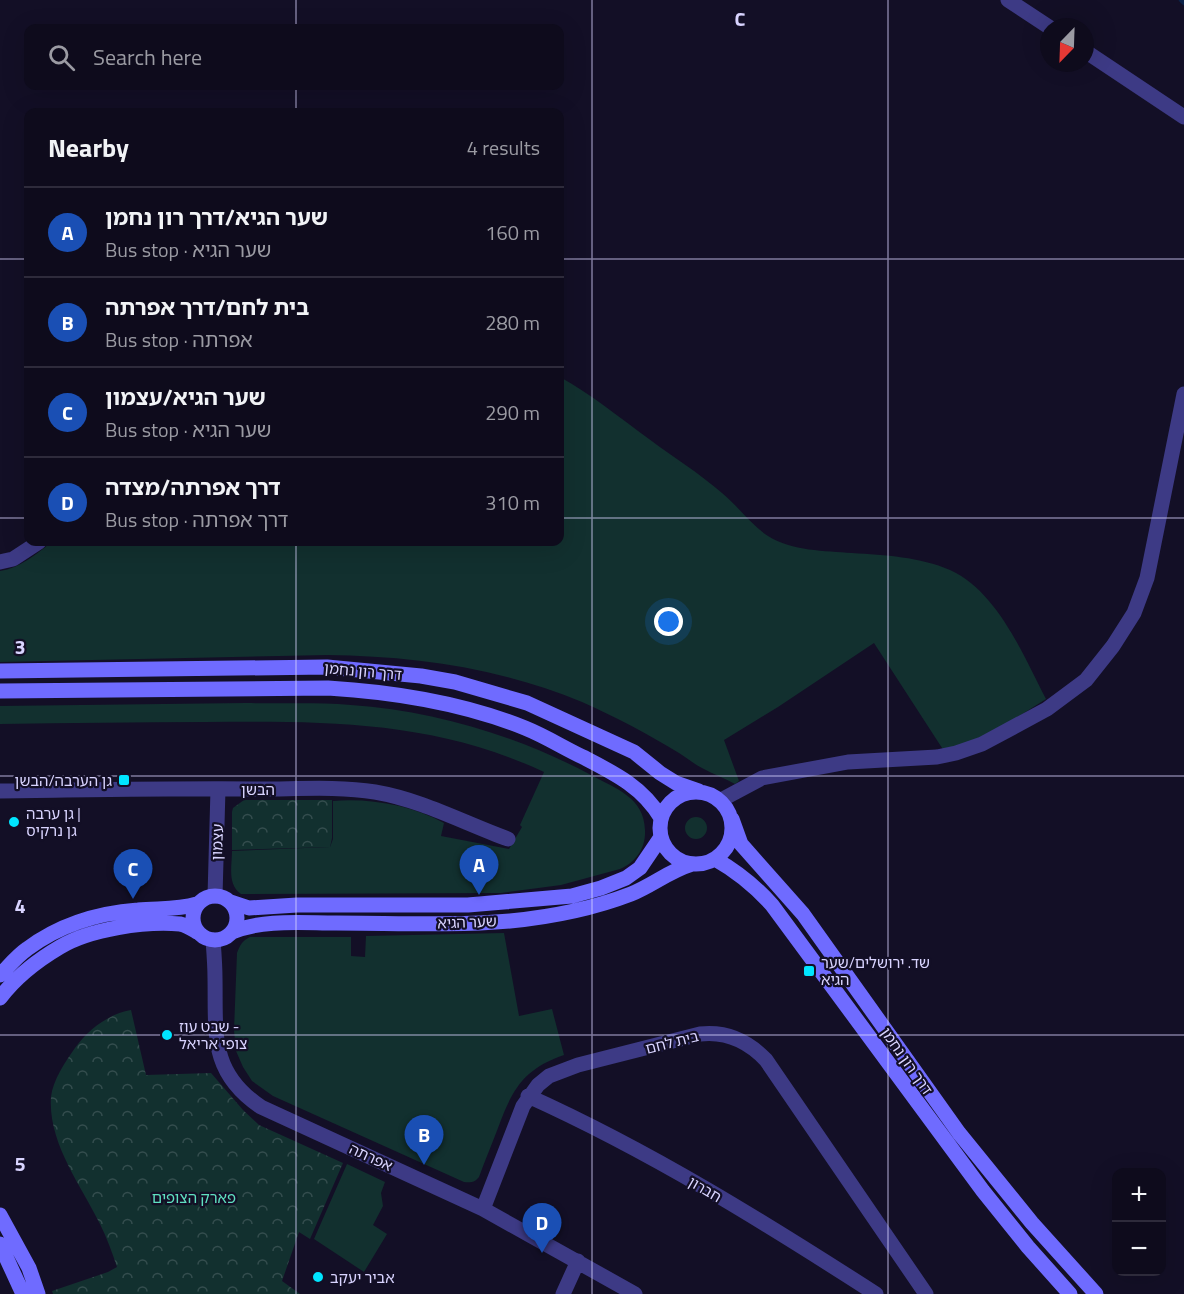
<!DOCTYPE html>
<meta charset="utf-8">
<style>
body{margin:0;font-family:"Titillium Web","Noto Sans Hebrew",sans-serif;background:#1c1929;color:#f1f3f6}
.controls{position:absolute;right:18px;bottom:18px;display:grid;overflow:hidden;border-radius:12px;box-shadow:0 6px 24px #0002}
.controls button{width:54px;height:54px;display:grid;place-items:center;padding:0;border:0;border-bottom:2px solid #2e2b3b;background:#0e0b1c;color:#f1f3f6;font:30px sans-serif}
.compass{position:absolute;left:1040px;top:18px;width:54px;height:54px;border-radius:50%;background:#0e0b1c;box-shadow:0 6px 24px #0002;rotate:203deg}
.you{position:absolute;left:669px;top:622px;width:21px;height:21px;margin:-15px;border:4px solid #fff;border-radius:50%;background:#1a73e8;box-shadow:0 0 0 9px #1a73e833}
.badge{display:grid;place-items:center;width:39px;height:39px;border-radius:50%;background:#d93025;color:#fff;font-size:20px;font-weight:700}
.pin{position:absolute;translate:-50% -50px;filter:drop-shadow(0 2px 3px #0008)}
.pin::after{content:'';position:absolute;top:32px;width:21px;height:18px;background:inherit;clip-path:polygon(0 0,100% 0,50% 100%)}
.list{margin:0;padding:0;list-style:none}
h2{display:flex;justify-content:space-between;align-items:center;height:78px;margin:0;padding:0 24px;font-size:26px}
h2 small{font-size:20px;font-weight:400;color:#9b9ba3}
.list li{display:grid;grid-template-columns:39px 1fr auto;gap:18px;align-items:center;box-sizing:border-box;height:90px;padding:0 24px;border-top:2px solid #2e2b3b}
.list b{display:block;font-size:22px;white-space:nowrap}
.list p{margin:0;font-size:20px;white-space:nowrap;color:#9b9ba3}
.list em{font-size:20px;font-style:normal;color:#9b9ba3}
.icon{flex:none;width:33px;height:33px;fill:none;stroke:currentColor;stroke-width:2;stroke-linecap:round;stroke-linejoin:round}
.map{position:relative;flex:none;width:1184px;height:1294px;overflow:hidden}
.search{position:absolute;background:#0e0b1c;box-shadow:0 6px 24px #0002;left:24px;top:24px;width:540px;height:66px;display:flex;align-items:center;gap:15px;box-sizing:border-box;padding:0 21px;border-radius:12px;color:#9b9ba3;font-size:22px}
.panel{position:absolute;background:#0e0b1c;box-shadow:0 6px 24px #0002;left:24px;top:108px;width:540px;height:438px;border-radius:12px}
.map>svg:first-child{display:block}
.green{fill:#12302f}
.forest{fill:url(#forest-crowns)}
.lines{fill:none;stroke-linecap:round;stroke-linejoin:round}
.stream{stroke:#0c2248;stroke-width:4.5}
.street{stroke:#3d3a85;stroke-width:15}
.secondary{stroke:#6f6bff;stroke-width:15}
.grid{fill:none;stroke:#d9d4ff;stroke-width:1.5;stroke-opacity:0.55}
.poi-dot{fill:#00e5ff;stroke:#130f26;stroke-width:2}
.labels{text-anchor:middle;dominant-baseline:central;stroke-width:4.5;stroke-linejoin:round;paint-order:stroke}
.street-label{font-size:15px;fill:#d9d4ff;stroke:#130f26}
.poi-label{font-size:15px;fill:#d9d4ff;stroke:#130f26;text-anchor:start}
.park-label{font-size:15px;fill:#5fe0c0;stroke:#130f26}
.grid-label{font-size:20px;text-anchor:middle;font-weight:bold;fill:#d9d4ff;stroke:#130f26;stroke-width:4.5;stroke-linejoin:round;paint-order:stroke}
</style>
<div class="map">
<svg width="1184" height="1294" viewBox="0 0 1184 1294">
<defs>
<pattern id="forest-crowns" width="20" height="18" patternUnits="userSpaceOnUse" patternTransform="scale(1.5)"><rect width="20" height="18" fill="#12302f"/><path d="M2 6a3 3 0 1 1 6 0M12 15a3 3 0 1 1 6 0" fill="none" stroke="#344d4e"/></pattern>
</defs>
<rect width="100%" height="100%" fill="#130f26"/>
<path class="green" d="M560,377c31,17 60,41 89,62 24,18 50,34 73,54 16,13 29,32 46,43 24,15 57,15 84,17 33,2 68,4 98,17 48,22 73,85 96,129l-60,38 -42,14 -70,-108 -96,64 -54,33 15,41 -4,3c-11,-6 -22,-10 -33,-16 -8,-4 -15,-10 -23,-15 -31,-19 -63,-36 -97,-51 -81,-34 -168,-46 -255,-47l-327,7v-91c20,-3 36,-17 52,-29h508z
M246,703c35,1 71,-1 105,2 84,6 167,31 240,70 25,14 53,22 54,55 1,18 -9,32 -25,39l-59,16 -60,8 -260,1c-14,-10 -9,-28 -9,-43l98,-4 3,-8v-38c37,-3 78,4 111,22l-3,13 68,13 13,-22 -2,-2 24,-53c-111,-52 -219,-51 -339,-50 -68,0 -137,1 -205,2v-18z
M685 828a11 11 0 1 1 22 0a11 11 0 1 1-22 0Z
M504,933l15,83 33,-7 12,46c-41,14 -52,35 -66,73 -6,16 -13,32 -19,49 -4,5 -8,6 -15,5l-191,-86 -21,-15 -9,-14 -7,-16 -2,-21 3,-77c3,-8 5,-12 13,-16h101v19l14,1 1,-21z
M347,1164l38,18 -4,11 2,13 -10,19 14,9 -23,38 -50,-33z"/>
<path class="forest" d="M244,800h88v38l-2,9 -98,3v-38l1,-4z
M131,1010l15,65 65,-2 32,37 16,15 84,38 -33,76 -11,-7 -17,49 18,13h-247l-1,-3 56,-19 9,-5c-5,-15 -10,-29 -17,-43 -19,-39 -52,-81 -49,-127 2,-17 14,-35 24,-49 13,-18 33,-34 56,-38z"/>
<g class="lines">
<path class="stream" d="M1181,0l3,3"/>
<path class="street" d="M1008,0l41,27
M1085,51l99,66
M0,562l13,-3 26,-17
M0,791c87,-1 174,-3 261,-2 36,0 78,-3 114,3 47,8 89,31 133,47
M721,800l41,-22 86,-16 89,-5 19,-4 26,-9 65,-35 39,-29 27,-34 21,-33 13,-35 37,-184
M215,896l3,-107
M213,940c1,13 2,25 2,38 1,55 -6,94 46,129l222,102 152,85
M528,1096c122,55 236,126 348,198
M483,1209l40,-103 15,-21 11,-9 29,-11 122,-31c26,-3 48,7 66,26l160,234
M563,1294l15,-33"/>
<path class="secondary" d="M0,671l327,-4 94,9 34,6 72,21 107,49 26,21 16,10 23,8
M0,691l328,-3c66,4 135,15 197,40 20,8 39,20 58,29 31,16 60,30 78,61
M660 828a36 36 0 1 1 72 0a36 36 0 1 1-72 0Z
M732,819l9,25 62,70 156,219 73,90 64,71
M715,859c23,13 40,27 57,46l211,286 45,56 42,47
M193 918a22 22 0 1 1 44 0a22 22 0 1 1-44 0Z
M231,902l18,6 48,-3h171l104,-9 29,-8 25,-10 14,-10 21,-31
M232,932c32,-13 70,-9 104,-9 58,0 117,3 174,-2 41,-4 82,-12 121,-27 22,-9 38,-23 61,-30
M0,975c9,-9 17,-19 27,-26 32,-24 71,-36 111,-39 20,-2 39,0 59,-6
M0,998c15,-20 38,-38 60,-51 30,-18 85,-26 120,-23 6,1 12,5 17,8
M0,1215l29,53 9,26
M0,1244l23,50"/>
</g>
<path class="grid" d="M296,0v28M592,0v1294M888,0v1294M296,86v26M0,259h28M560,259h624M0,518h28M560,518h624M296,542v752M0,776h1184M0,1035h1184"/>
<g class="poi-dot">
<rect x="118" y="774" width="12" height="12" rx="3"/>
<circle cx="14" cy="822" r="6"/>
<rect x="803" y="965" width="12" height="12" rx="3"/>
<circle cx="167" cy="1035" r="6"/>
<circle cx="318" cy="1277" r="6"/>
</g>
<g class="labels">
<g class="street-label">
<text transform="translate(363 671) rotate(5)">דרך רון נחמן</text>
<text x="258" y="789">הבשן</text>
<text transform="translate(217 842) rotate(-88)">עצמון</text>
<text transform="translate(467 922) rotate(-2)">שער הגיא</text>
<text transform="translate(672 1042) rotate(-14)">בית לחם</text>
<text transform="translate(907 1061) rotate(55)">דרך רון נחמן</text>
<text transform="translate(371 1157) rotate(25)">אפרתה</text>
<text transform="translate(705 1189) rotate(30)">חברון</text>
</g>
<g class="poi-label">
<text x="112" y="780" text-anchor="end">גן הערבה/הבשן</text>
<text x="26" y="813">גן ערבה |<tspan x="26" dy="17">גן נרקיס</tspan></text>
<text x="821" y="962">שד. ירושלים/שער<tspan x="821" dy="17">הגיא</tspan></text>
<text x="179" y="1026">שבט עוז -<tspan x="179" dy="17">צופי אריאל</tspan></text>
<text x="330" y="1277">אביר יעקב</text>
</g>
<g class="park-label">
<text x="194" y="1197">פארק הצופים</text>
</g>
</g>
<g class="grid-label">
<text x="740" y="26">C</text>
<text x="20" y="654">3</text>
<text x="20" y="913">4</text>
<text x="20" y="1171">5</text>
</g>
</svg>
<div class="controls">
<button>+</button>
<button>−</button>
</div>
<svg class="compass" viewBox="-18 -18 36 36"><path d="M0-13l5 13h-10z" fill="#e53935"/><path d="M0 13l5-13h-10z" fill="#9b9ba3"/></svg>
<div class="you"></div>
<div class="pin badge" style="left:479px;top:895px;background:#1a4fb4">A</div>
<div class="pin badge" style="left:424px;top:1165px;background:#1a4fb4">B</div>
<div class="pin badge" style="left:133px;top:899px;background:#1a4fb4">C</div>
<div class="pin badge" style="left:542px;top:1253px;background:#1a4fb4">D</div>
<div class="search"><svg class="icon" aria-label="search" viewBox="0 0 24 24"><circle cx="10" cy="10" r="6"/><path d="M15 15l6 6"/></svg>Search here</div>
<section class="panel">
<h2>Nearby<small>4 results</small></h2>
<ul class="list">
<li><span class="badge" style="background:#1a4fb4">A</span><div><b>שער הגיא/דרך רון נחמן</b><p>Bus stop · שער הגיא</p></div><em>160 m</em></li>
<li><span class="badge" style="background:#1a4fb4">B</span><div><b>בית לחם/דרך אפרתה</b><p>Bus stop · אפרתה</p></div><em>280 m</em></li>
<li><span class="badge" style="background:#1a4fb4">C</span><div><b>שער הגיא/עצמון</b><p>Bus stop · שער הגיא</p></div><em>290 m</em></li>
<li><span class="badge" style="background:#1a4fb4">D</span><div><b>דרך אפרתה/מצדה</b><p>Bus stop · דרך אפרתה</p></div><em>310 m</em></li>
</ul>
</section>
</div>
